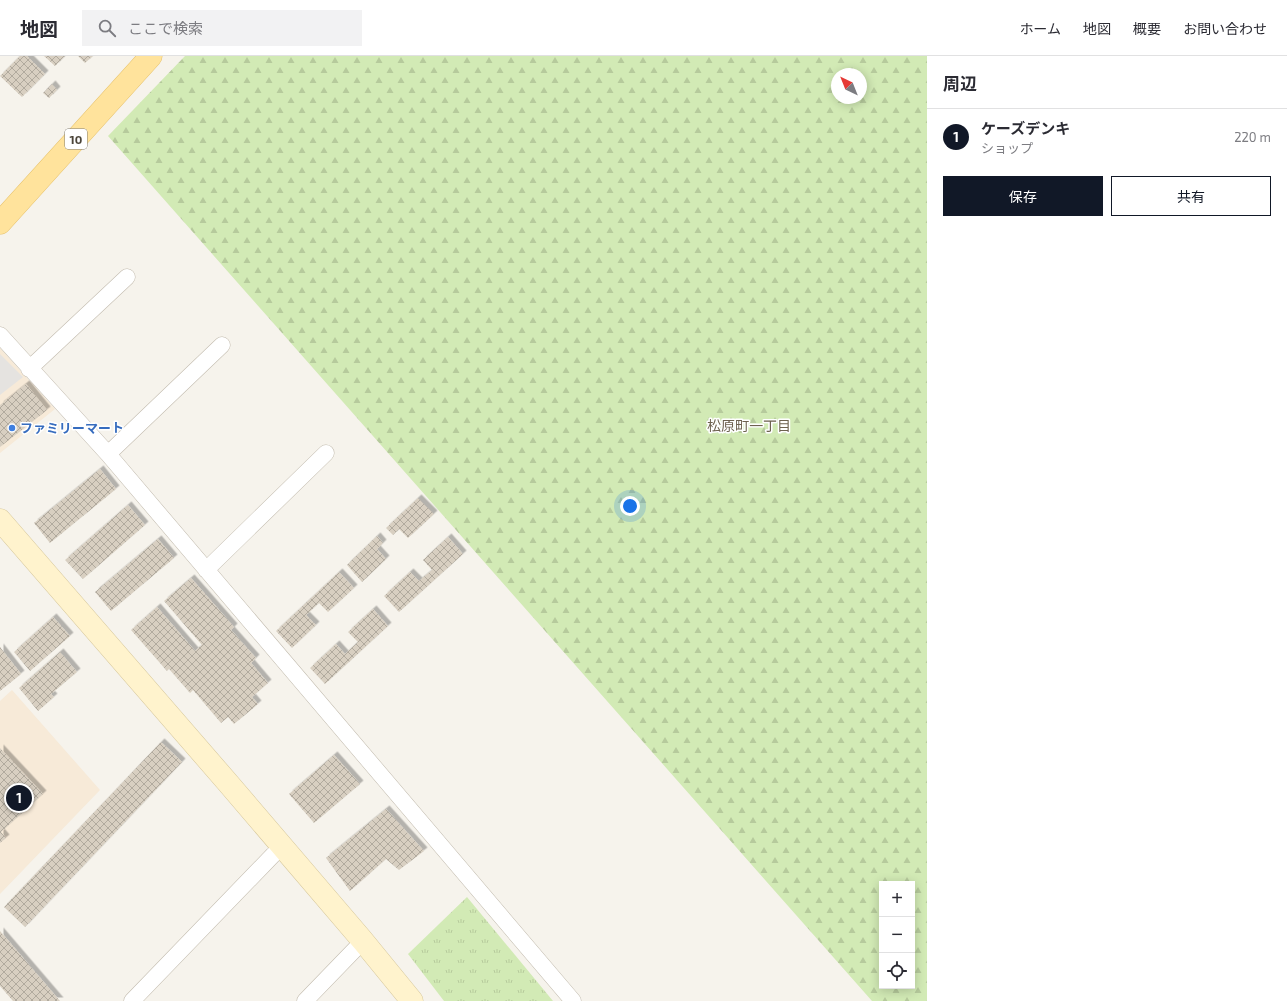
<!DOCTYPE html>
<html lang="ja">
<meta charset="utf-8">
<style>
body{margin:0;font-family:"Exo 2","Noto Sans JP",sans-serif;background:#f2f2f3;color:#2b2b33}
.controls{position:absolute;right:12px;bottom:12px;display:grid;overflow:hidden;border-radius:0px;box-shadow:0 2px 10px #0003}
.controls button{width:36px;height:36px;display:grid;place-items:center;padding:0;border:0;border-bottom:1px solid #e1e1e2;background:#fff;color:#2b2b33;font:20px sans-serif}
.compass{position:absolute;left:831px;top:12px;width:36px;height:36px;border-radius:50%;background:#fff;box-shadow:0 2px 10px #0003;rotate:317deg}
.you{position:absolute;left:630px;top:450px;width:14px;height:14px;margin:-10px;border:3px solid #fff;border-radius:50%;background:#1a73e8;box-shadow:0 0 0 6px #1a73e833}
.badge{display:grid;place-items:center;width:26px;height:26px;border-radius:50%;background:#111827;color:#fff;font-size:13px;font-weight:700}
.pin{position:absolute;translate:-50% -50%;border:2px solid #fff;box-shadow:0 1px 4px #0006}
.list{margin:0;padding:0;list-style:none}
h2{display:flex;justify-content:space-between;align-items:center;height:52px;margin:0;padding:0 16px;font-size:17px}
h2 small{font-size:13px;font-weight:400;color:#7c7c81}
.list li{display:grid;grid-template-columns:26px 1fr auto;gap:12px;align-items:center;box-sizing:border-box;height:56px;padding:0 16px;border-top:1px solid #e1e1e2}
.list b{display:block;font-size:15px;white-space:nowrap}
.list p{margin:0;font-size:13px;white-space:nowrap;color:#7c7c81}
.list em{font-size:13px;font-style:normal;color:#7c7c81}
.actions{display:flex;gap:8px;padding:12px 16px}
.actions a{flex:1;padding:9px 0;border:1px solid #111827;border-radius:0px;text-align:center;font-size:14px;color:#111827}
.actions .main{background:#111827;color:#fff}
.icon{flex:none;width:22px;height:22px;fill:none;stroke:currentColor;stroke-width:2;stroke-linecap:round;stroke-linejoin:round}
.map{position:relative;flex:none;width:927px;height:945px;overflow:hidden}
header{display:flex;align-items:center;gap:24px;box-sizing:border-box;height:56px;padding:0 20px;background:#fff;border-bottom:1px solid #e1e1e2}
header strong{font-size:19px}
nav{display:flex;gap:22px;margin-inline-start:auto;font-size:14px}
.search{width:280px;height:36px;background:#f2f2f3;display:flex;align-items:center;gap:10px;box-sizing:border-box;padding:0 14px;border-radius:0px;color:#7c7c81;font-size:15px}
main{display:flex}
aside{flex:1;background:#fff}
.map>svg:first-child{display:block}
.commercial{fill:#f7ead8}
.grass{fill:url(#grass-tufts)}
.forest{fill:url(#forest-firs);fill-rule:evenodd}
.parking{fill:#e5e3e0}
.building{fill:url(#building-cross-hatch);filter:url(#shadow)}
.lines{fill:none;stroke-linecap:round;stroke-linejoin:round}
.street-casing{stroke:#c2bbae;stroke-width:17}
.secondary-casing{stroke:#d6c79b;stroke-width:23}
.primary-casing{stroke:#e6c16a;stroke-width:23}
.street{stroke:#fff;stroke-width:16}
.secondary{stroke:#fff3cd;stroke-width:22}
.primary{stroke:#ffe39c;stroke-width:22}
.shop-dot{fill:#3f7fe0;stroke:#fff;stroke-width:1.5}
.labels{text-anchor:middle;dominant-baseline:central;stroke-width:3;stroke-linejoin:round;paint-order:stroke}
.shield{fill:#fff;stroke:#817c74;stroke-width:1}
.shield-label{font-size:12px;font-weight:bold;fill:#4b4439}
.shop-label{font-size:13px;font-weight:bold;fill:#366cbe;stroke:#fff;text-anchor:start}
.neighbourhood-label{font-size:14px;fill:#6e6250;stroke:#fff}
</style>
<header>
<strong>地図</strong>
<div class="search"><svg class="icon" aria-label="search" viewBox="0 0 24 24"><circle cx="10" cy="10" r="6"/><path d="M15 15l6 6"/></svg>ここで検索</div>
<nav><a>ホーム</a><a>地図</a><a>概要</a><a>お問い合わせ</a></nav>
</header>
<main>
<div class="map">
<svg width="927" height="945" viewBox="0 0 927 945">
<defs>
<pattern id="grass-tufts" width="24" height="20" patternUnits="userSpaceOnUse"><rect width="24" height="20" fill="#d2eab5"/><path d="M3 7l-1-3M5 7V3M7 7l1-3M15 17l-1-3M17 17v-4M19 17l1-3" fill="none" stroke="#b6ca9c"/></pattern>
<pattern id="forest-firs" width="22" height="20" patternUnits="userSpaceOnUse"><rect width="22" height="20" fill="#d2eab5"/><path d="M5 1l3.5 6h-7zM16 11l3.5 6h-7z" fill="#b6ca9c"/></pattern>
<pattern id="building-cross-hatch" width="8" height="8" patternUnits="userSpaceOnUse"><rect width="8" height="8" fill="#d8cfc1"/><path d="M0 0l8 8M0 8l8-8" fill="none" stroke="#b1aa9e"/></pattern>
<filter id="shadow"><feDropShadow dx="3.5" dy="-3.5" stdDeviation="0" flood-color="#0004"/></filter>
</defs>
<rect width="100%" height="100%" fill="#f6f3ec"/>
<path class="commercial" d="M0,292l55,61 -55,44z
M12,634l88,100 -100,104v-193z"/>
<path class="grass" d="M467,841l86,104h-109l-36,-47z"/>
<path class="forest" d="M185,0h742v945h-55l-764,-865zM837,18h24v24h-24zM882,828h30v102h-30z"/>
<path class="parking" d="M0,298l23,23 -23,18z"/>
<path class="building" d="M20,0h7l18,18 -23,23 -22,-21z
M44,0h21l-10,10z
M78,0h15l-8,7z
M52,28l5,6 -8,8 -6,-5z
M26,328l21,26 -47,37v-42z
M100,413l16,20 -66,54 -16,-20z
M418,442l16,16 -26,24 -9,-9 -6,6 -7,-7z
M128,449l17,20 -62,54 -18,-19z
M377,480l6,7 -6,6 9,10 -24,23 -15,-17z
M448,481l15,17 -64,58 -15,-16 26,-24 9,9 13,-11 -9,-10z
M158,483l16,19 -63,53 -16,-19z
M339,516l15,16 -26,24 -9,-9 -13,12 10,10 -24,23 -16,-17z
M191,522l43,49 -3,3 25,28 -5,5 17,20 -16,14 6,7 -24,20 -6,-7 -7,6 -28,-33 -3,3 -21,-24 -2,2 -36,-41 26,-23 38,44 7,-6 -38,-44z
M373,553l15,17 -63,58 -15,-16 26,-24 9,10 13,-12 -10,-10z
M53,561l17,19 -40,35 -16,-19z
M0,591l21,27 -21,17z
M60,596l17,20 -26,22 3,3 -16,14 -19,-23z
M161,686l21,20 -157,165 -21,-20z
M0,692l43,46 -42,38 5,6 -6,5z
M334,699l26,29 -46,39 -25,-29z
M386,753l38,42 -25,19 -13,-11 -36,32 -24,-33z
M0,875l60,70h-47l-13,-15z"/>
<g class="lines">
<defs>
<path id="street" d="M0,279l108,119 465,547
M29,313l98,-92
M108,398l114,-109
M206,514l120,-117
M132,945l141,-146 9,-8
M305,945l58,-60"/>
<path id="secondary" d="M0,464l228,263 135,158 49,60"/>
<path id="primary" d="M0,167l151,-167"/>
</defs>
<use href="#street" class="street-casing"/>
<use href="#secondary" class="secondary-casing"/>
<use href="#primary" class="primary-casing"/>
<use href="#street" class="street"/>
<use href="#secondary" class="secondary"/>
<use href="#primary" class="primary"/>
</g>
<circle class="shop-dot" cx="12" cy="372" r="4"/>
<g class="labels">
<rect class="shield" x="65" y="73" width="22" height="20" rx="3"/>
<g class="shield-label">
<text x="76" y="83">10</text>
</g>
<g class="shop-label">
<text x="20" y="372">ファミリーマート</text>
</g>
<g class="neighbourhood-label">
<text x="749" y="369">松原町一丁目</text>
</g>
</g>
</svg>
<div class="controls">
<button>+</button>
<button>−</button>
<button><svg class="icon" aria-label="locate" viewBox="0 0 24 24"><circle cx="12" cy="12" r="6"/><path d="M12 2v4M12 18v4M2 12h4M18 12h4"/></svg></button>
</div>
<svg class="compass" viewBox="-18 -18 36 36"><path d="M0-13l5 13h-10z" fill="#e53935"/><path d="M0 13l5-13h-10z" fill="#7c7c81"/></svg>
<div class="you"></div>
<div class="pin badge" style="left:19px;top:742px">1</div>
</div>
<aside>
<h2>周辺<small></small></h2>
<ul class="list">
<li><span class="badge">1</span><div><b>ケーズデンキ</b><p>ショップ</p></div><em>220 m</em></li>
</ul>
<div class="actions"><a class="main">保存</a><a>共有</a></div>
</aside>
</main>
